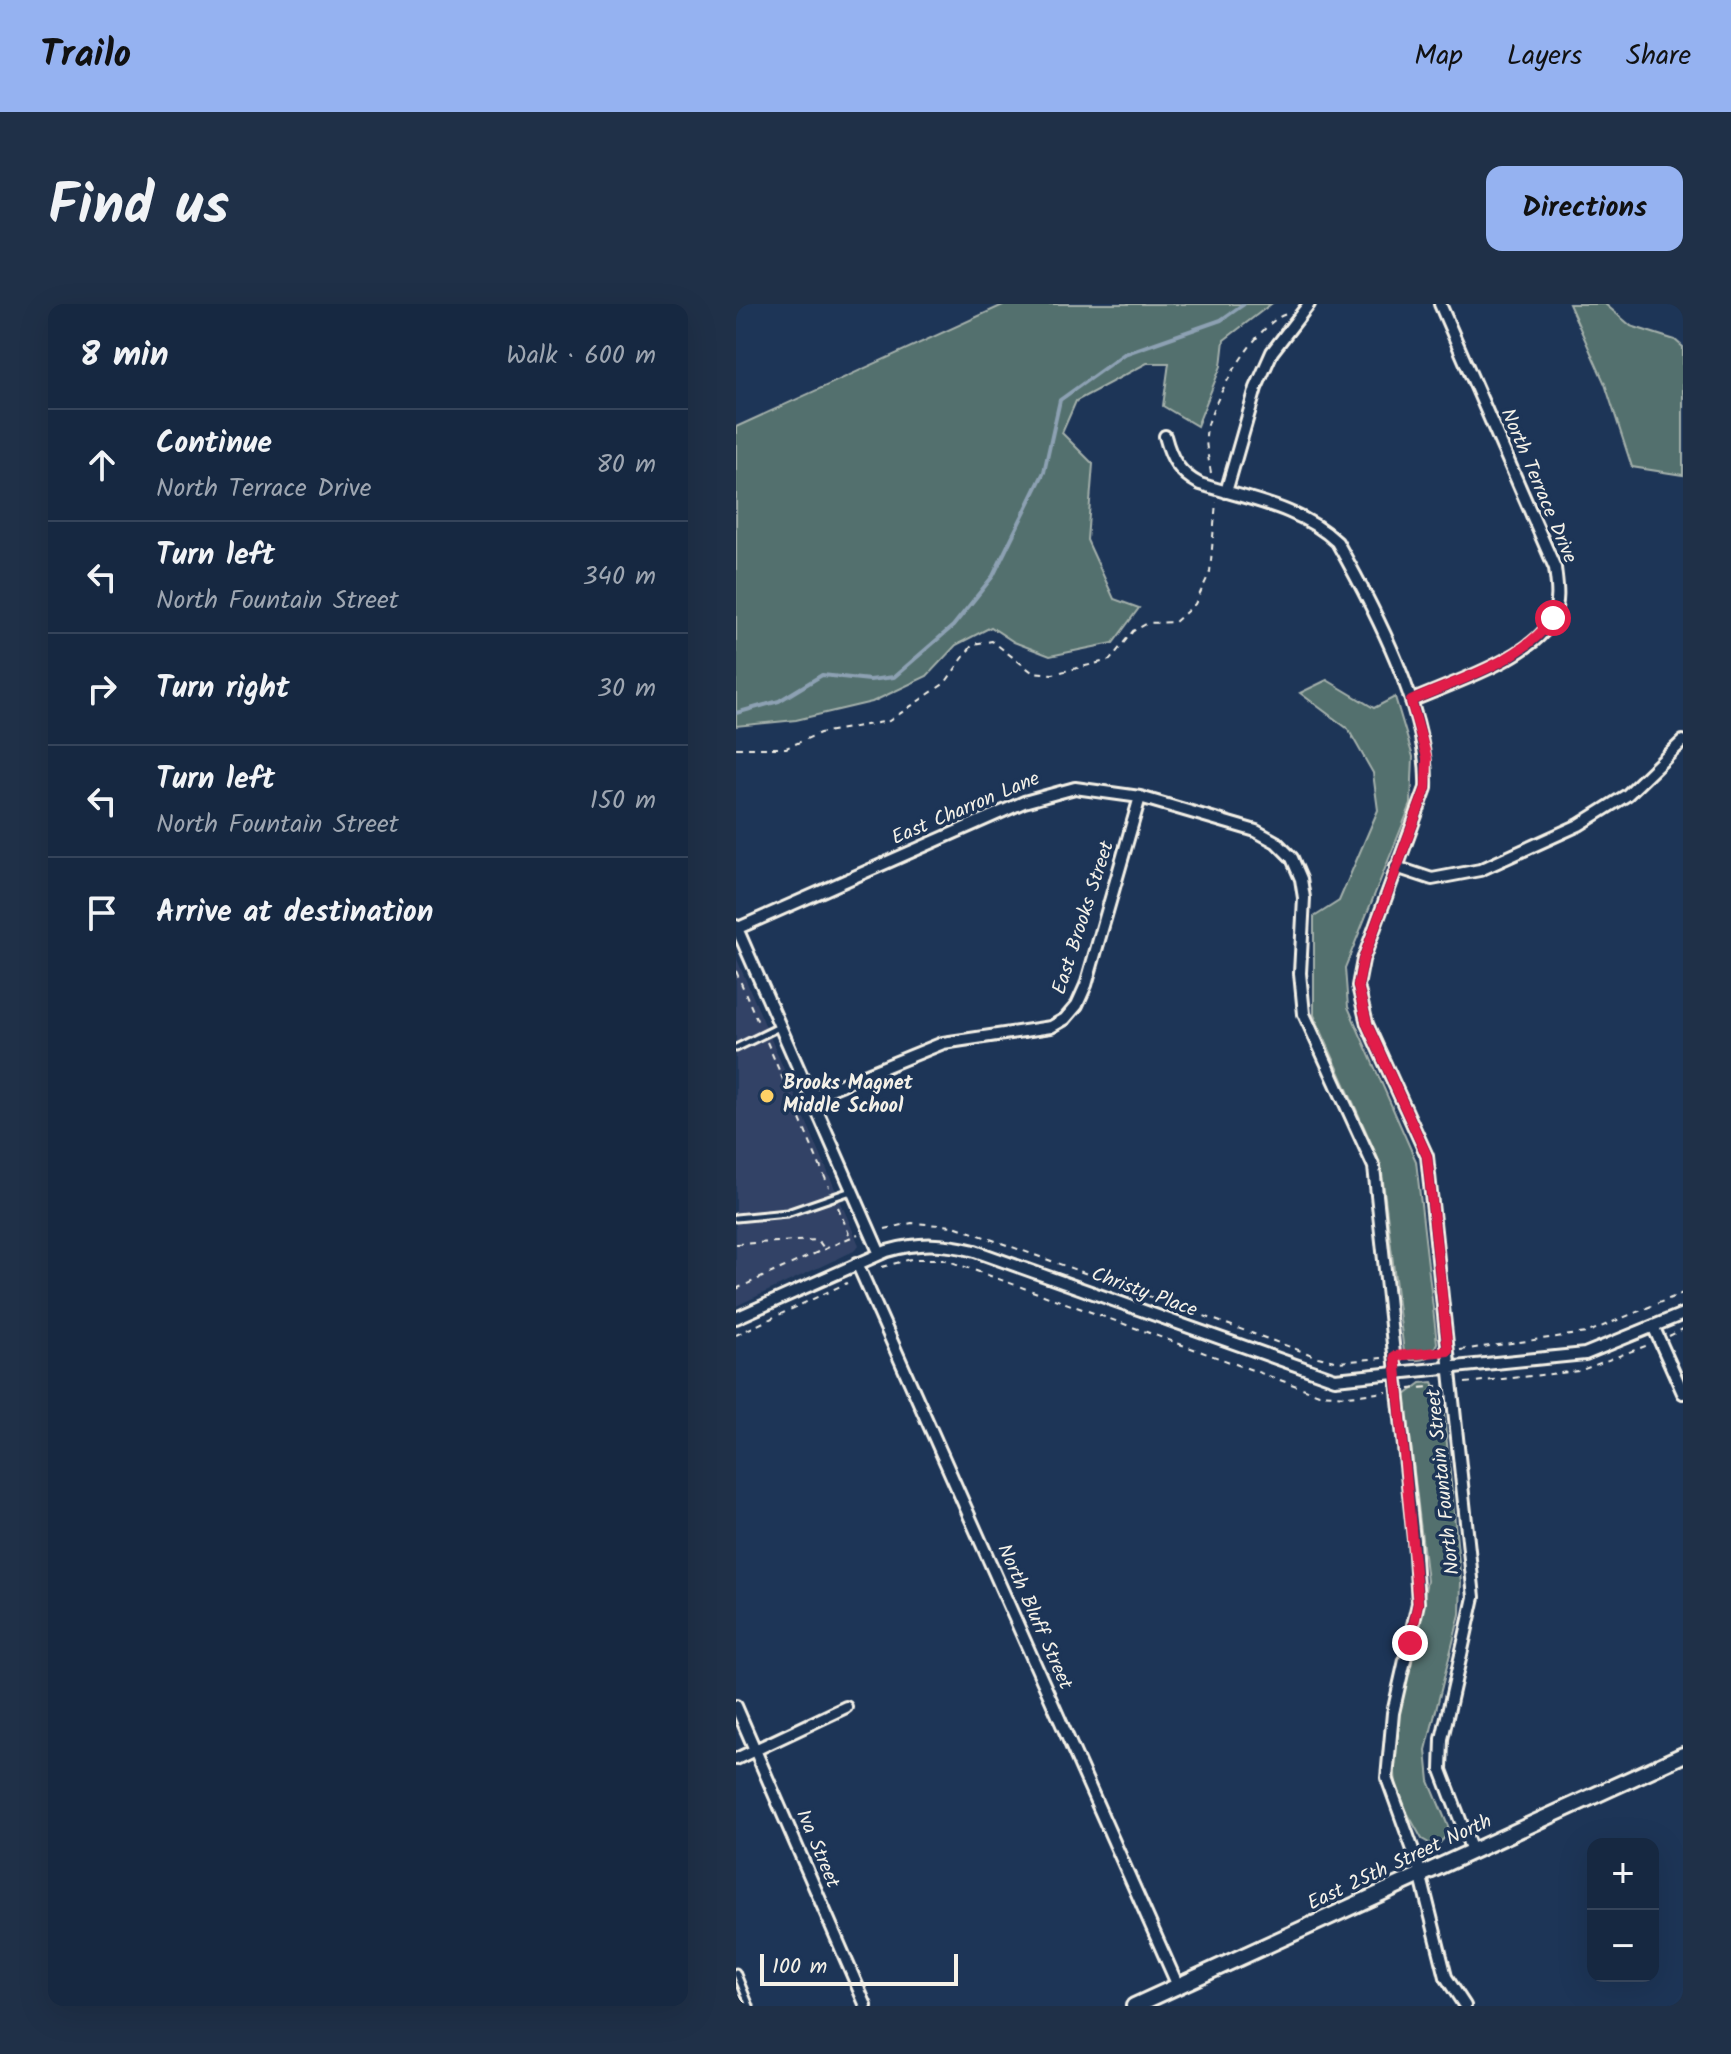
<!DOCTYPE html>
<meta charset="utf-8">
<style>
body{margin:0;font-family:Kalam,sans-serif;background:#1f3048;color:#f1f3f6}
.controls{position:absolute;right:24px;bottom:24px;display:grid;overflow:hidden;border-radius:16px;box-shadow:0 8px 32px #0002}
.controls button{width:72px;height:72px;display:grid;place-items:center;padding:0;border:0;border-bottom:2px solid #35445a;background:#162841;color:#f1f3f6;font:40px sans-serif}
.scale{position:absolute;left:24px;bottom:20px;width:198px;box-sizing:border-box;padding-left:8px;border:4px solid #f4f1e8;border-top:0;font-size:22px;line-height:28px;white-space:nowrap;color:#f4f1e8;-webkit-text-stroke:6px #1d3557;paint-order:stroke}
.stop{position:absolute;width:24px;height:24px;margin:-18px;border:6px solid #e11d48;border-radius:50%;background:#fff}
.stop.end{background:#e11d48;border-color:#fff;box-shadow:0 2px 8px #0008}
.list{margin:0;padding:0;list-style:none}
h2{display:flex;justify-content:space-between;align-items:center;height:104px;margin:0;padding:0 32px;font-size:34px}
h2 small{font-size:26px;font-weight:400;color:#9ea6b1}
.list li{display:grid;grid-template-columns:52px 1fr auto;gap:24px;align-items:center;box-sizing:border-box;height:112px;padding:0 32px;border-top:2px solid #35445a}
.list b{display:block;font-size:30px;white-space:nowrap}
.list p{margin:0;font-size:26px;white-space:nowrap;color:#9ea6b1}
.list em{font-size:26px;font-style:normal;color:#9ea6b1}
.icon{flex:none;width:44px;height:44px;fill:none;stroke:currentColor;stroke-width:2;stroke-linecap:round;stroke-linejoin:round}
.map{position:relative;flex:none;width:947px;height:1702px;overflow:hidden;border-radius:16px}
header{display:flex;align-items:center;gap:48px;box-sizing:border-box;height:112px;padding:0 40px;background:#95b2f1;color:#111}
header strong{font-size:38px}
nav{display:flex;gap:44px;margin-inline-start:auto;font-size:28px}
.intro{display:flex;align-items:center;justify-content:space-between;box-sizing:border-box;height:192px;padding:0 48px}
h1{margin:0;font-size:56px}
.button{padding:20px 36px;border-radius:16px;background:#95b2f1;color:#111;font-size:28px;font-weight:700}
main{display:flex;gap:48px;padding:0 48px}
aside{flex:1;background:#162841;border-radius:16px;box-shadow:0 8px 32px #0002}
.map>svg:first-child{display:block}
.built{fill:#314366}
.green{fill:#53706e;stroke:#a4b0ab;stroke-width:2}
.lines{fill:none;stroke-linecap:round;stroke-linejoin:round}
.stream{stroke:#8da1b3;stroke-width:4}
.lane-casing{stroke:#f4f1e8;stroke-width:11}
.street-casing{stroke:#f4f1e8;stroke-width:16}
.secondary-casing{stroke:#f4f1e8;stroke-width:20}
.path{stroke:#f4f1e8;stroke-width:2;stroke-dasharray:6 6;stroke-linecap:butt}
.lane{stroke:#1d3557;stroke-width:5}
.street{stroke:#1d3557;stroke-width:10}
.secondary{stroke:#1d3557;stroke-width:14}
.route{stroke:#e11d48;stroke-width:10}
.poi-dot{fill:#ffd166;stroke:#1d3557;stroke-width:3}
.labels{text-anchor:middle;dominant-baseline:central;stroke-width:7;stroke-linejoin:round;paint-order:stroke}
.street-label{font-size:20px;fill:#f4f1e8;stroke:#1d3557}
.poi-label{font-size:20px;font-weight:bold;fill:#f4f1e8;stroke:#1d3557;text-anchor:start}
</style>
<header>
<strong>Trailo</strong>
<nav><a>Map</a><a>Layers</a><a>Share</a></nav>
</header>
<div class="intro"><h1>Find us</h1><a class="button">Directions</a></div>
<main>
<aside>
<h2>8 min<small>Walk · 600 m</small></h2>
<ul class="list">
<li><svg class="icon" aria-label="ahead" viewBox="0 0 24 24"><path d="M12 20V5M6 11l6-6 6 6"/></svg><div><b>Continue</b><p>North Terrace Drive</p></div><em>80 m</em></li>
<li><svg class="icon" aria-label="left" viewBox="0 0 24 24"><path d="M17 20v-9H6M10 6l-5 5 5 5"/></svg><div><b>Turn left</b><p>North Fountain Street</p></div><em>340 m</em></li>
<li><svg class="icon" aria-label="right" viewBox="0 0 24 24"><path d="M7 20v-9h11M14 6l5 5-5 5"/></svg><div><b>Turn right</b></div><em>30 m</em></li>
<li><svg class="icon" aria-label="left" viewBox="0 0 24 24"><path d="M17 20v-9H6M10 6l-5 5 5 5"/></svg><div><b>Turn left</b><p>North Fountain Street</p></div><em>150 m</em></li>
<li><svg class="icon" aria-label="arrive" viewBox="0 0 24 24"><path d="M6 21V4h12l-3 4 3 4H6"/></svg><div><b>Arrive at destination</b></div></li>
</ul>
</aside>
<div class="map">
<svg width="947" height="1702" viewBox="0 0 947 1702">
<rect width="100%" height="100%" fill="#1d3557"/>
<filter id="ink" filterUnits="userSpaceOnUse"><feTurbulence type="fractalNoise" baseFrequency=".0125" numOctaves="2"/><feDisplacementMap in="SourceGraphic" scale="16" xChannelSelector="R" yChannelSelector="G"/><feConvolveMatrix kernelMatrix="1 2 1 2 8 2 1 2 1" color-interpolation-filters="sRGB"/></filter>
<g filter="url(#ink)">
<path class="built" d="M0,653l123,288 -5,6 -118,55z"/>
<path class="green" d="M269,0h266l-47,36 -3,26 -24,60 -34,-20 6,-43h-22l-71,38 -14,32 31,31 -6,76 27,59 25,9 -26,35 -63,13 -36,-14 -23,-15 -35,18 -29,31 -55,26 -76,18 -60,6v-299z
M833,0h36l26,22 44,14 8,7v128l-51,-8 -27,-83z
M591,376l47,28 21,-11 18,60 -2,47 -66,164 3,39 68,154 21,182c-6,14 -11,18 -26,17l-7,-8 -23,-187 -67,-150v-98l25,-16 39,-91 -5,-37 -25,-44 -48,-36z
M697,1078l10,22 18,178 -1,32 -34,136 3,31 19,45v8l-12,13 -14,-8 -14,-25 -12,-29 -2,-23 5,-49 28,-132 -22,-186 16,-12z"/>
<g class="lines">
<path class="stream" d="M0,409l43,-12 43,-26 48,5 24,-3 59,-51 40,-50 51,-104 16,-72 64,-46 97,-34 23,-16"/>
<defs>
<path id="lane" d="M0,744l43,-21
M0,914l51,-5 64,-22
M0,1668l14,34"/>
<path id="street" d="M429,132c6,23 14,37 35,48 47,15 101,23 137,58 37,66 92,170 89,246l-63,172 -5,26 9,38 60,132 47,441 -32,142 -1,31 31,81
M490,188l30,-104 16,-36 37,-48
M675,397c38,-17 126,-44 142,-84 7,-17 4,-32 2,-49l-115,-264
M660,563l36,12 48,-9 99,-45 48,-30 56,-54
M0,622l144,328
M0,625l288,-127 51,-14 65,9 116,34 20,11 16,16 9,21 3,19 -4,75 4,41 70,153 40,373 4,63 -25,110 -6,65 30,83 29,116 19,29
M75,793l132,-54 108,-16 14,-8 12,-14 9,-20 54,-188
M121,959l321,723
M0,1014l151,-67c32,-9 56,-8 88,0l360,128 250,-25 98,-40
M918,1024l29,65
M0,1402l130,300
M0,1455l110,-52"/>
<path id="secondary" d="M398,1702l549,-251"/>
</defs>
<use href="#lane" class="lane-casing"/>
<use href="#street" class="street-casing"/>
<use href="#secondary" class="secondary-casing"/>
<path class="path" d="M475,169c-2,-12 -5,-25 -5,-37 1,-29 52,-116 81,-122
M0,444h50l34,-15 69,-12 56,-38 28,-39 19,-3 40,31 21,2 57,-14 23,-29 15,-8 27,-1 20,-18 15,-32 6,-70
M0,667l23,54
M31,738l62,145
M102,903l11,27
M149,925l27,-6 42,3 364,131 21,5 43,-4
M0,940l82,-4 5,7
M146,963l29,-8h32l376,135 29,2 39,-4
M0,985l122,-55
M0,1031l111,-52
M933,1032l14,-7
M724,1046l126,-17 97,-40
M672,1051l29,-3
M729,1079l114,-12 69,-26
M673,1085l29,-3"/>
<use href="#lane" class="lane"/>
<use href="#street" class="street"/>
<use href="#secondary" class="secondary"/>
</g>
</g>
<g class="lines" filter="url(#ink)">
<path class="route" d="M674,1339l8,-40 -23,-247 53,-5 -21,-195 -60,-132 -9,-38 5,-26 63,-172 1,-30 -16,-57c48,-22 110,-38 142,-83"/>
</g>
<circle class="poi-dot" cx="31" cy="792" r="8"/>
<g class="labels">
<g class="street-label">
<text transform="translate(802 182) rotate(67)">North Terrace Drive</text>
<text transform="translate(230 505) rotate(-23)">East Charron Lane</text>
<text transform="translate(348 614) rotate(-72)">East Brooks Street</text>
<text transform="translate(408 989) rotate(20)">Christy Place</text>
<text transform="translate(708 1178) rotate(-96)">North Fountain Street</text>
<text transform="translate(298 1313) rotate(66)">North Bluff Street</text>
<text transform="translate(81 1545) rotate(67)">Iva Street</text>
<text transform="translate(664 1559) rotate(-25)">East 25th Street North</text>
</g>
<g class="poi-label">
<text x="47" y="780">Brooks Magnet<tspan x="47" dy="23">Middle School</tspan></text>
</g>
</g>
</svg>
<div class="controls">
<button>+</button>
<button>−</button>
</div>
<div class="scale">100 m</div>
<div class="stop" style="left:817px;top:314px"></div>
<div class="stop end" style="left:674px;top:1339px"></div>
</div>
</main>
